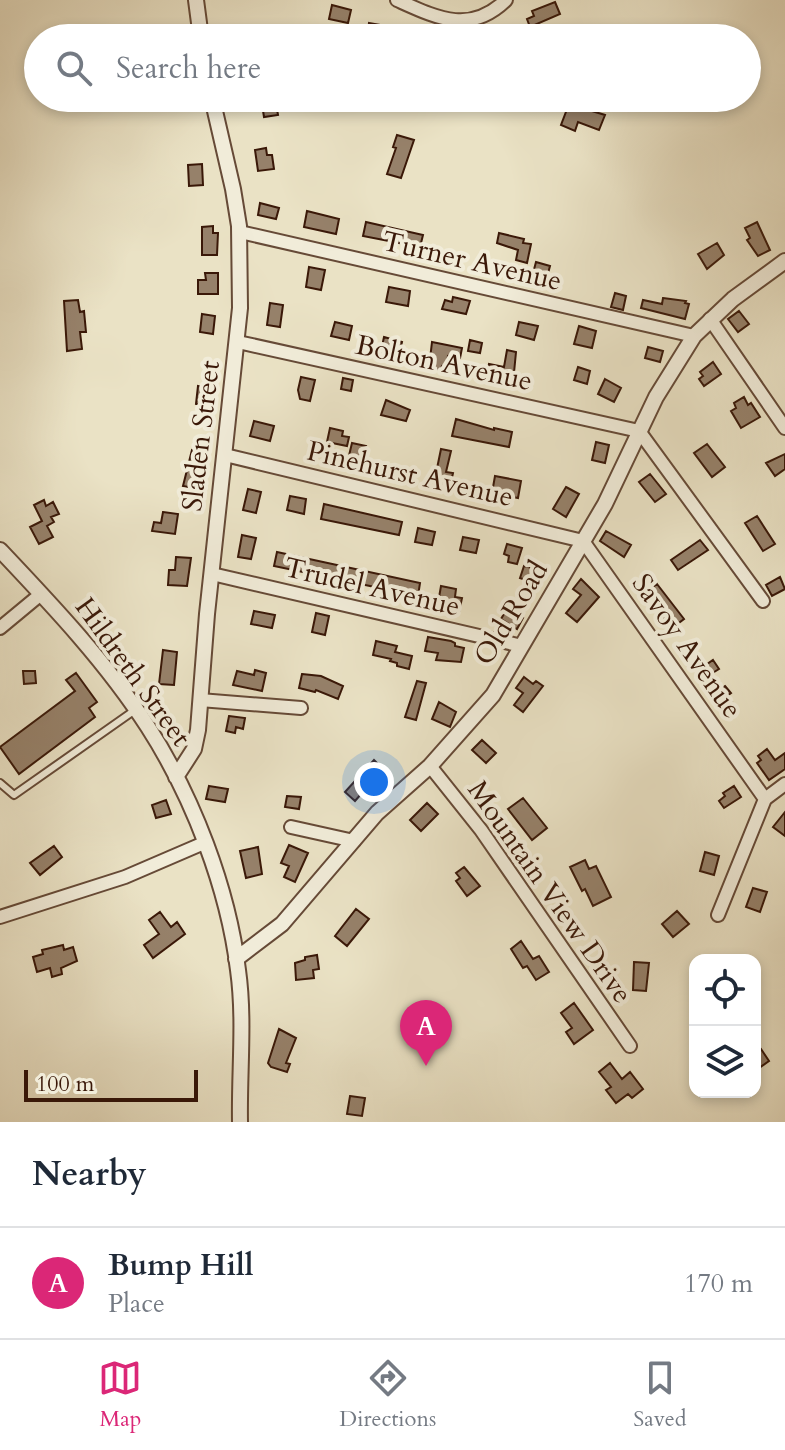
<!DOCTYPE html>
<style>
body{margin:0;font-family:Cardo,serif;background:#f6f6f7;color:#1f2937}
.controls{position:absolute;right:24px;bottom:24px;display:grid;overflow:hidden;border-radius:16px;box-shadow:0 4px 12px #0003}
.controls button{width:72px;height:72px;display:grid;place-items:center;padding:0;border:0;border-bottom:2px solid #e0e1e3;background:#fff;color:#1f2937;font:40px sans-serif}
.scale{position:absolute;left:24px;bottom:20px;width:174px;box-sizing:border-box;padding-left:8px;border:4px solid #3a1808;border-top:0;font-size:22px;line-height:28px;white-space:nowrap;color:#3a1808;-webkit-text-stroke:6px #f1ecd9;paint-order:stroke}
.you{position:absolute;left:374px;top:782px;width:28px;height:28px;margin:-20px;border:6px solid #fff;border-radius:50%;background:#1a73e8;box-shadow:0 0 0 12px #1a73e833}
.badge{display:grid;place-items:center;width:52px;height:52px;border-radius:50%;background:#db2777;color:#fff;font-size:26px;font-weight:700}
.pin{position:absolute;translate:-50% -66px;filter:drop-shadow(0 2px 4px #0008)}
.pin::after{content:'';position:absolute;top:42px;width:28px;height:24px;background:inherit;clip-path:polygon(0 0,100% 0,50% 100%)}
.list{margin:0;padding:0;list-style:none}
h2{display:flex;justify-content:space-between;align-items:center;height:104px;margin:0;padding:0 32px;font-size:34px}
h2 small{font-size:26px;font-weight:400;color:#747a83}
.list li{display:grid;grid-template-columns:52px 1fr auto;gap:24px;align-items:center;box-sizing:border-box;height:112px;padding:0 32px;border-top:2px solid #e0e1e3}
.list b{display:block;font-size:30px;white-space:nowrap}
.list p{margin:0;font-size:26px;white-space:nowrap;color:#747a83}
.list em{font-size:26px;font-style:normal;color:#747a83}
.icon{flex:none;width:44px;height:44px;fill:none;stroke:currentColor;stroke-width:2;stroke-linecap:round;stroke-linejoin:round}
.map{position:relative;flex:none;width:785px;height:1122px;overflow:hidden}
.search{position:absolute;background:#fff;box-shadow:0 4px 12px #0003;left:24px;right:24px;top:24px;height:88px;display:flex;align-items:center;gap:20px;box-sizing:border-box;padding:0 28px;border-radius:44px;color:#747a83;font-size:30px}
.sheet{height:216px;background:#fff}
nav{display:flex;justify-content:space-around;align-items:center;box-sizing:border-box;height:112px;border-top:2px solid #e0e1e3;background:#fff;font-size:22px;color:#747a83}
nav a{display:grid;justify-items:center;gap:4px}
nav .on{color:#db2777}
.map>svg:first-child{display:block}
.building{fill:#96816a;stroke:#3a1808;stroke-width:2}
.lines{fill:none;stroke-linecap:round;stroke-linejoin:round}
.service-casing{stroke:#664a37;stroke-width:10}
.minor-casing{stroke:#664a37;stroke-width:16}
.tertiary-casing{stroke:#664a37;stroke-width:18}
.service{stroke:#f1ecd9;stroke-width:6}
.minor{stroke:#f1ecd9;stroke-width:12}
.tertiary{stroke:#f1ecd9;stroke-width:14}
.labels{text-anchor:middle;dominant-baseline:central;stroke-width:8;stroke-linejoin:round;paint-order:stroke}
.street-label{font-size:28px;fill:#3a1808;stroke:#f1ecd9}
</style>
<div class="map">
<svg width="785" height="1122" viewBox="0 0 785 1122">
<rect width="100%" height="100%" fill="#eae2c5"/>
<filter id="stains"><feTurbulence type="fractalNoise" baseFrequency=".0025" numOctaves="4"/><feColorMatrix values="0 0 0 0 .2 0 0 0 0 .09 0 0 0 0 .02 0 0 0 .5 -.17"/></filter>
<radialGradient id="worn" r=".72"><stop offset=".6" stop-color="#630" stop-opacity="0"/><stop offset="1" stop-color="#630" stop-opacity=".3"/></radialGradient>
<path class="building" d="M555,2l5,12 -30,13 -3,-8 7,-3 -2,-5z
M332,5l19,5 -3,13 -19,-4z
M369,23l29,5v10h-31z
M62,98h34l1,12h-35z
M261,98h14l3,17 -14,2z
M569,104l36,11 -6,15 -21,-8 -3,9 -14,-6z
M397,135l17,5 -13,38 -14,-4 9,-26 -3,-1z
M266,148l1,7h5l2,14 -16,2 -3,-21z
M202,164l1,21 -14,1 -1,-21z
M260,203l19,5 -3,11 -18,-4z
M307,211l32,8 -3,15 -32,-7z
M366,222l57,13 -3,12 -57,-11z
M757,222l13,28 -12,6 -11,-16 3,-2 -5,-10z
M213,226v7h5l-1,22h-15v-28z
M499,233l25,6 -1,4 8,1 -4,19 -11,-3 2,-10 -21,-7z
M717,243l7,12 -17,14 -9,-15z
M536,262l14,4 -4,15 -14,-4z
M309,267l16,3 -4,20 -15,-3z
M205,273h13v21h-20v-14h8z
M389,287l21,4 -2,15 -22,-4z
M615,293l11,3 -3,14 -12,-3z
M453,297l17,4 -4,13 -24,-5 3,-9 7,2z
M663,298l23,3 -1,2 4,1 -4,15 -44,-11 2,-8 19,4z
M78,300l2,12 4,-1 2,21h-6l2,17 -15,2 -3,-50z
M270,303l13,2 -3,22 -13,-2z
M739,311l10,13 -11,8 -10,-13z
M202,314l13,2 -2,18 -13,-2z
M335,322l17,4 -3,14 -18,-4z
M519,322l19,4 -4,14 -18,-5z
M579,326l17,5 -4,17 -18,-4z
M384,337l18,5 -3,13 -18,-4z
M470,340l12,3 -2,10 -12,-2z
M432,342l30,6 -2,10 -12,-2 -2,11 -4,-1 -1,4 -12,-2z
M648,347l15,4 -3,11 -15,-4z
M507,350l9,2 -3,31 -27,-6 3,-13 15,3z
M713,362l8,12 -17,12 -5,-7 4,-3 -3,-4z
M578,367l12,4 -3,13 -13,-4z
M301,377l14,3 -5,21 -10,-2 -2,-9z
M343,378l10,2 -2,11 -10,-2z
M605,379l16,9 -7,14 -16,-8z
M198,386l14,2 -2,18 -14,-2z
M744,397l4,8 3,-2 9,14 -19,11 -10,-17 5,-3 -2,-5z
M386,400l24,10 -4,11 -25,-6z
M456,419l38,11v-2l18,4 -3,15 -57,-11z
M254,421l20,5 -4,15 -20,-5z
M330,428l13,3 -1,5 7,1 -2,9 -20,-4z
M596,442l13,3 -4,18 -13,-3z
M352,443l14,3 -5,21 -14,-3z
M707,444l18,23 -13,10 -18,-24z
M441,449l10,2 -5,21 7,1 -3,14 -16,-4z
M192,450l13,2 -7,37 -15,-3z
M785,454v15l-10,7 -9,-13z
M650,474l16,20 -11,8 -16,-20z
M495,476l26,5 -3,17 -26,-5z
M566,487l13,7 -13,23 -13,-8z
M248,489l13,3 -5,21 -13,-3z
M290,496l16,3 -2,15 -17,-4z
M44,500l2,6 7,-4 6,12 -8,3 3,5 -7,4 6,11 -14,7 -9,-17 12,-6 -8,-16z
M324,504l78,18 -3,13 -78,-16z
M163,512l15,2 -3,20 -23,-3 2,-9 7,1z
M757,516l18,28 -12,7 -18,-28z
M418,528l17,4 -3,13 -17,-3z
M606,531l25,14 -7,12 -24,-16z
M242,535l14,3 -5,21 -13,-2z
M463,537l16,3 -3,13 -16,-3z
M700,540l8,10 -30,20 -7,-10z
M507,544l15,4 -5,16 -9,-2 1,-6 -5,-2z
M277,552l143,31 -2,13 -144,-30z
M176,557l15,1 -4,28 -19,-1 1,-15h6z
M524,566l12,3 -4,13 -12,-4z
M780,577l5,12 -13,7 -6,-11z
M581,579l18,18 -22,25 -11,-9 15,-18 -8,-6z
M657,584l27,35 -12,9 -19,-24 -2,2 -9,-11z
M441,586l15,3 -1,8 7,1 -3,14 -22,-3z
M507,609l16,9 -6,11 -16,-10z
M254,611l21,4 -3,13 -21,-4z
M316,613l13,3 -4,19 -13,-3z
M428,637l23,4 4,2v3l9,2 -3,14 -25,-2 2,-7 -13,-2z
M376,641l21,5 -2,6 17,4 -3,13 -12,-3v-3l-7,-2 1,-2 -18,-4z
M163,650l14,2 -3,33 -15,-1z
M713,660l6,9 -13,8 -6,-8z
M255,670l11,3 -4,18 -29,-6 4,-14 17,4z
M23,671h12l1,12 -12,1z
M76,673l21,29 -8,6 6,9 -76,57 -19,-27 75,-56 -9,-11z
M302,674l19,2 22,10 -5,13 -22,-9 -1,2 -16,-4z
M524,677l9,7 3,-3 7,5 -20,26 -9,-7 9,-12 -7,-5z
M417,681l9,2 -10,37 -11,-3z
M725,686l6,7 -4,3 5,6 -11,7 -10,-13z
M439,702l17,10 -6,15 -18,-8z
M229,716l16,2 -2,11 -7,-2 -1,6 -9,-2z
M482,740l14,13 -10,10 -14,-13z
M767,749l8,11 10,-7v16l-16,11 -12,-17 4,-3 -3,-4z
M374,760l9,9 -28,32 -10,-9z
M209,786l19,3 -3,13 -19,-3z
M734,786l7,11 -17,11 -5,-7 6,-5 -2,-3z
M287,796l14,1 -2,12 -14,-2z
M523,798l24,30 -15,12 -24,-31z
M166,800l5,14 -15,4 -4,-13z
M427,803l11,11 -17,17 -11,-11z
M785,812v24l-12,-9z
M289,845l19,8 -13,29 -11,-5 5,-11 -8,-3z
M54,846l8,11 -22,18 -10,-12z
M258,847l4,27 -16,4 -6,-27z
M705,852l14,4 -5,19 -14,-4z
M585,860l4,9 7,-3 15,31 -18,9 -8,-17 -3,2 -12,-24z
M464,867l16,19 -13,10 -11,-15 4,-3 -4,-5z
M753,888l14,4 -7,20 -14,-5z
M356,909l13,10 -22,27 -12,-10z
M677,911l12,13 -16,13 -11,-13z
M160,912l11,15 6,-5 8,12 -32,24 -9,-13 15,-11 -10,-14z
M521,941l12,18 6,-3 10,16 -13,8 -9,-14 -4,2 -12,-19z
M63,945l1,5 9,-3 4,14 -16,7 1,6 -10,3 -2,-9 -13,4 -4,-15 10,-3 -1,-4z
M317,955l2,14 -6,1 1,8 -18,2 -1,-17 10,-3v-3z
M634,962l15,1 -3,28 -13,-1z
M574,1003l19,27 -19,14 -8,-12 6,-4 -11,-15z
M279,1029l17,9 -10,25 4,1 -3,8 -16,-5 -3,-4z
M761,1049l8,12 -14,10v-19z
M610,1063l12,16 8,-7 13,17 -11,9 -4,-4 -12,9 -10,-13 5,-3 -12,-15z
M350,1096l15,2 -3,18 -15,-2z"/>
<g class="lines">
<defs>
<path id="service" d="M0,783l14,12 121,-85"/>
<path id="minor" d="M397,0c40,18 73,35 109,0
M240,232l454,104
M710,319l75,109
M238,342l401,89 124,170
M225,455l358,86 182,258 20,-15
M212,574l310,72
M0,628l41,-34
M200,700l101,8
M430,766l51,64 149,216
M291,827l63,14
M718,915l47,-116
M0,917l125,-40 79,-34"/>
<path id="tertiary" d="M196,0l5,38
M0,550c52,55 107,113 148,177 45,70 80,161 90,243 7,50 1,102 2,152
M176,777l18,-28 4,-19 9,-116 33,-306 -1,-82 -6,-37 -21,-91
M236,959l46,-35 95,-111 53,-47 63,-71 112,-191 51,-107 38,-61 39,-37 52,-38"/>
</defs>
<use href="#service" class="service-casing"/>
<use href="#minor" class="minor-casing"/>
<use href="#tertiary" class="tertiary-casing"/>
<use href="#service" class="service"/>
<use href="#minor" class="minor"/>
<use href="#tertiary" class="tertiary"/>
</g>
<g class="labels">
<g class="street-label">
<text transform="translate(472 261) rotate(13)">Turner Avenue</text>
<text transform="translate(444 363) rotate(12)">Bolton Avenue</text>
<text transform="translate(201 436) rotate(-83)">Sladen Street</text>
<text transform="translate(410 474) rotate(13)">Pinehurst Avenue</text>
<text transform="translate(372 587) rotate(13)">Trudel Avenue</text>
<text transform="translate(511 613) rotate(-59)">Old Road</text>
<text transform="translate(687 646) rotate(55)">Savoy Avenue</text>
<text transform="translate(133 672) rotate(54)">Hildreth Street</text>
<text transform="translate(550 892) rotate(55)">Mountain View Drive</text>
</g>
</g>
<rect width="100%" height="100%" filter="url(#stains)"/>
<rect width="100%" height="100%" fill="url(#worn)"/>
</svg>
<div class="controls">
<button><svg class="icon" aria-label="locate" viewBox="0 0 24 24"><circle cx="12" cy="12" r="6"/><path d="M12 2v4M12 18v4M2 12h4M18 12h4"/></svg></button>
<button><svg class="icon" aria-label="layers" viewBox="0 0 24 24"><path d="M12 4l9 5-9 5-9-5zM3 14l9 5 9-5"/></svg></button>
</div>
<div class="scale">100 m</div>
<div class="you"></div>
<div class="pin badge" style="left:426px;top:1066px">A</div>
<div class="search"><svg class="icon" aria-label="search" viewBox="0 0 24 24"><circle cx="10" cy="10" r="6"/><path d="M15 15l6 6"/></svg>Search here</div>
</div>
<section class="sheet">
<h2>Nearby<small></small></h2>
<ul class="list">
<li><span class="badge">A</span><div><b>Bump Hill</b><p>Place</p></div><em>170 m</em></li>
</ul>
</section>
<nav>
<a class="on"><svg class="icon" aria-label="map" viewBox="0 0 24 24"><path d="M3 6l6-2 6 2 6-2v14l-6 2-6-2-6 2zM9 4v14M15 6v14"/></svg>Map</a>
<a><svg class="icon" aria-label="directions" viewBox="0 0 24 24"><path d="M12 3l9 9-9 9-9-9zM9 14v-3h6M13 9l2 2-2 2"/></svg>Directions</a>
<a><svg class="icon" aria-label="saved" viewBox="0 0 24 24"><path d="M7 4h10v16l-5-4-5 4z"/></svg>Saved</a>
</nav>
